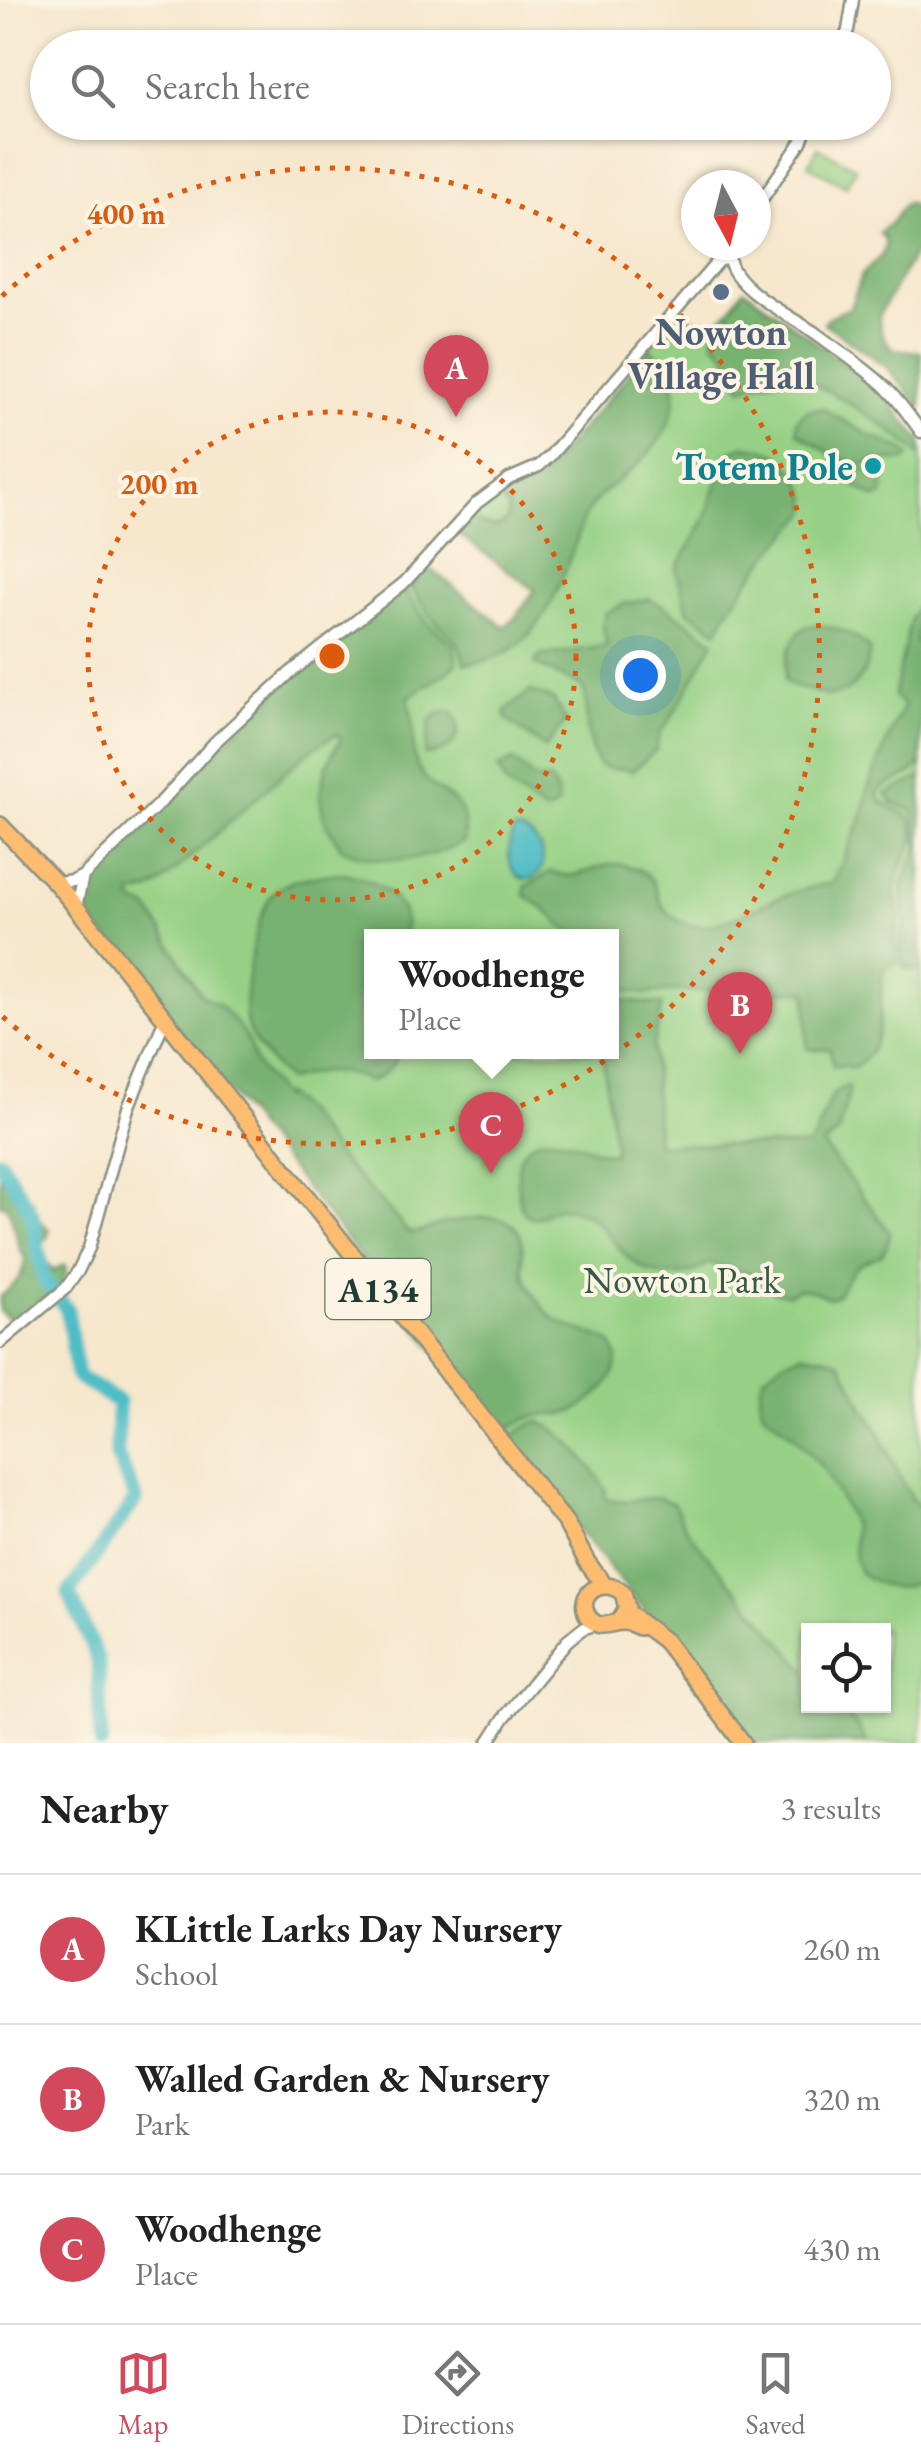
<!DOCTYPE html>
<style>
body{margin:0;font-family:"EB Garamond",serif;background:#f6f6f6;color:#222}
.controls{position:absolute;right:30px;bottom:30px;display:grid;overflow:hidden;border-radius:0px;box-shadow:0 2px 8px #0004}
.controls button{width:90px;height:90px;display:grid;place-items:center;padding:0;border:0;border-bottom:2px solid #e0e0e0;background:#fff;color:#222;font:50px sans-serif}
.compass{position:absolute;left:681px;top:170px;width:90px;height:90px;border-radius:50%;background:#fff;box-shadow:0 2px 8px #0004;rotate:173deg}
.you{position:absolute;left:640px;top:675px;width:35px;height:35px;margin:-25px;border:8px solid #fff;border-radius:50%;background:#1a73e8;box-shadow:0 0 0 15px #1a73e833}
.badge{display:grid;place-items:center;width:65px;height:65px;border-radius:50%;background:#d1495b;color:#fff;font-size:32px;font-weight:700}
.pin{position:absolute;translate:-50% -82px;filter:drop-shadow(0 2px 5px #0008)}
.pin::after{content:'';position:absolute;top:52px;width:35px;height:30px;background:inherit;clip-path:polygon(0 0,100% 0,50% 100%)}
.popup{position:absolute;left:364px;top:929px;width:255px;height:130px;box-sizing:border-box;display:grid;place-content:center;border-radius:0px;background:#fff;filter:drop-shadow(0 2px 8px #0005);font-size:32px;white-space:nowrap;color:#767676}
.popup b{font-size:38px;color:#222}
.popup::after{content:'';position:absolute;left:50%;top:100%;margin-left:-20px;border:20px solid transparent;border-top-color:#fff}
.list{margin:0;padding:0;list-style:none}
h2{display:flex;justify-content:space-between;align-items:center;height:130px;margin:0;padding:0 40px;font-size:42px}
h2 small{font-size:32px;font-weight:400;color:#767676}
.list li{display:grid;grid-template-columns:65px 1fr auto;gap:30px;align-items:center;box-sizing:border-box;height:150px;padding:0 40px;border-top:2px solid #e0e0e0}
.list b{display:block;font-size:38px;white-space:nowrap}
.list p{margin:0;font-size:32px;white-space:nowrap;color:#767676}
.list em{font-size:32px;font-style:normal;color:#767676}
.icon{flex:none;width:55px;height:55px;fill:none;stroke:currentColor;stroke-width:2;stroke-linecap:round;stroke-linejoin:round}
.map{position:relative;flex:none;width:921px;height:1743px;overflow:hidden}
.search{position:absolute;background:#fff;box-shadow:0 2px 8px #0004;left:30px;right:30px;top:30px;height:110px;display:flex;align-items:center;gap:25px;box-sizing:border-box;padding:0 35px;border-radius:55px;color:#767676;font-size:38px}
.sheet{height:580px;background:#fff}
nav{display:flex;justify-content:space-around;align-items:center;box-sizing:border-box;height:140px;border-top:2px solid #e0e0e0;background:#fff;font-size:28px;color:#767676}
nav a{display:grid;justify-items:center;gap:5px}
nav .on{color:#d1495b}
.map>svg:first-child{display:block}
.green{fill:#95d084;stroke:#5a865c;stroke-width:2.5;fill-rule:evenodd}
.forest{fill:#78b272;stroke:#4c7853;stroke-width:2.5}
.water{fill:#4fbdc6;stroke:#377d7d;stroke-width:2.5}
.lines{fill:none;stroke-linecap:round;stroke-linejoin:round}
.river{stroke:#4fbdc6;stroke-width:15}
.minor-casing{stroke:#8a9280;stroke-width:15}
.highway-casing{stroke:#8a9280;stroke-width:20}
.minor{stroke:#fff;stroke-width:10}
.highway{stroke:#febc70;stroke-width:15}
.ring{fill:none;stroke:#de580e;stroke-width:5;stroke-dasharray:5 10}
.service-dot{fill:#5c6f8a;stroke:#fcf5e5;stroke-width:4}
.culture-dot{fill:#0f9aa8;stroke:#fcf5e5;stroke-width:4}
.labels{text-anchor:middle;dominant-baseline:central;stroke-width:8;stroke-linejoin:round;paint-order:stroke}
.shield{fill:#fcf5e5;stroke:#617469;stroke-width:2.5}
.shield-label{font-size:35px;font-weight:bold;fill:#1f3d34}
.service-label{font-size:38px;font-weight:bold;fill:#4e5e75;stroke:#fcf5e5}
.culture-label{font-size:38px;font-weight:bold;fill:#0d838f;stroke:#fcf5e5;text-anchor:end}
.park-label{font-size:38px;fill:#375a44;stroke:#fcf5e5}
.centre{fill:#de580e;stroke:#fcf5e5;stroke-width:5}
.ring-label{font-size:30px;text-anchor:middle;font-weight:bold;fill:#de580e;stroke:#fcf5e5;stroke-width:8;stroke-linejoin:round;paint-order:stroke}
</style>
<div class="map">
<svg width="921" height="1743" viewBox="0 0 921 1743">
<rect width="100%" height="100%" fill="#fcf5e5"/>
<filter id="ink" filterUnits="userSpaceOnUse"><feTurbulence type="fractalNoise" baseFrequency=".01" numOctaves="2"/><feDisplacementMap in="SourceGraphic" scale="20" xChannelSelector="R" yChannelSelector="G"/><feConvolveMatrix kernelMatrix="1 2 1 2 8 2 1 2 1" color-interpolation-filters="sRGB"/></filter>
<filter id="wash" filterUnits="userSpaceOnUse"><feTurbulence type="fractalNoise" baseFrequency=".0048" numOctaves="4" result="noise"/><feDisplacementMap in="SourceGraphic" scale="40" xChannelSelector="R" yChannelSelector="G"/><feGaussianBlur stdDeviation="2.25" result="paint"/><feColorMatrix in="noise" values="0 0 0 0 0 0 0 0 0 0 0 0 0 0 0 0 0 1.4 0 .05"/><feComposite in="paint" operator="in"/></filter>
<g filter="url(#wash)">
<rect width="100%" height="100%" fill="#f6e7cd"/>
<path class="green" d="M818,147l38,21 -10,18 -38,-21z
M744,289l135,100 42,52v1302h-174l-73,-96 -167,-206 -423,-537 13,-34 168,-167 145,-117 18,-19 76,60 10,-8 21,-29 -78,-57 39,-38 55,-31 66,-76 60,-79 29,20 22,-17zM371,936h240v116h-240zM808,1630h76v76h-76z"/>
<path class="forest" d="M908,203l9,6 4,-5v38l-42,73c0,12 4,26 15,34l27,3v55l-36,-41 -61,-43 3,-5 23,-10 12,-33 19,-19 4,-7v-10l-6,-6 13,-11 12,-18z
M744,289l135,100 42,52v16c-14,-19 -102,-76 -125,-79 -19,-3 -36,5 -54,10l-16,-34 -11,-11 -2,-6 3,-5 18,-8 1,-6 -7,-6z
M648,347c47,36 26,83 -11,118 -19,17 -42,30 -54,54 -3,7 -4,15 -7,22 -21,58 -40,118 -111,123l-7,-20 -29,-29 -19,-29 18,-19 76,60 10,-8 21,-29 -78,-57 15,-15c14,11 39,14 36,-12l-7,-4 -5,-7 55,-31 66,-75z
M822,408l47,27 35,15 5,6 -3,4 -37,2 -4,3 -28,-7 -40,-26v-12l10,-10z
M744,446c8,1 18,1 25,4 20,9 43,41 39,62 -35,37 -67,74 -91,119l-29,-20 -12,-42 28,-47 22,-68z
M837,462l49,13 -4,20 -7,3 -39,-24z
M404,591l22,30 28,25 3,17c-13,15 -33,22 -49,35 2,10 5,21 5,31 1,14 -2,25 5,38 17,34 53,23 46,75 -36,19 -85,25 -122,7 -6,-9 -13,-19 -17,-29 -10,-25 0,-59 16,-80l-5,-6 -32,21 -140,126c-10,8 -19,13 -32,13l1,8 16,7 52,86 18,10 18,19 12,19 6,20 27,34 3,-3 21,20 34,45 58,61c3,5 5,9 10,12 9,4 20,-4 29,-7 20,-4 49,-12 69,-4 27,12 10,40 21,61 7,12 17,30 28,37 17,12 40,13 57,25 1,3 5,12 5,15 0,22 -30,49 -51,55 -10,3 -21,-1 -31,2 -11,3 -24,12 -35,17l-411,-517c-9,-20 -5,-30 8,-46 73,-68 138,-145 215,-210 29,-26 61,-46 92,-69z
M921,598l-5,41 1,4 4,3v117c-11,16 -30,17 -44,29l4,9 26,14 4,5 4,18 -14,29 -7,26 6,22 -6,28 4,20 -7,1 -8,8c-6,37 6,71 -28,96l-15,-3 -7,2 -3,-18h-23v-58h-134l-27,3 -35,-5v-53h-36l-32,-28 -18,-13v-8l25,-15c35,12 46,-13 74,-7 45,10 22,31 49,52 31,25 77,-9 108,-20 17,-7 34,-11 52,-14l29,-66 6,-29 25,-61 11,-22 -10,-8v-3l17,-76z
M649,599l18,9 47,33 -45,81 -9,10 -4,18 -24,21c-12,-4 -15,-1 -25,-3 -22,-4 -20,-59 -22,-77l-6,-6 -44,-21 4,-8 68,-10 -4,-20 2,-12 19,-10z
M807,626c23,-1 47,5 62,23 2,23 -20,51 -46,46 -5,-1 -10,-4 -16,-5 -10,-2 -14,-2 -22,-9 0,-21 3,-43 22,-55z
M530,691l23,8 13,22 -21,27 -38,-28 -2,-9z
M453,712c13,23 -3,43 -28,43l5,-34 10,-8z
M513,761l22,18 15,1 7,12 1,13 -12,8 -41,-29 -7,-16z
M921,777v193l-17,-2 -4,-18 5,-30 -3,-35 17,-38 -6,-36 -21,-9 -6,-8z
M340,873c30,3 75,28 63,63h-32v116h28c-4,13 -16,25 -30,30 -26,-15 -53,-11 -81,-2 -12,-10 -32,-34 -39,-49 -11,-23 7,-120 24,-137 16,-17 45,-18 67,-21z
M611,999l51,6 -9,41 4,98 150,2c20,-16 12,-54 42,-60v6l-11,41 -15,12 67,87c-6,34 -15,20 -34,35 -8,7 -13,21 -20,29l-7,2 -16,-7 -14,-2 -10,5 -14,-2 -24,-18 -42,-11c-23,18 -55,16 -78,-3 -17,-14 -28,-39 -49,-47 -9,-4 -22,-7 -30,-3 -10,5 -17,13 -27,3 -9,-10 -9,-48 -3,-60 4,-6 12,-12 18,-14 25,-6 50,14 75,15l-13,-102h9z
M0,1158l20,30 13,13 2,13 14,17 -2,7 -6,8 3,12 9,13 11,-6 3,2 -5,20 -14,8 -32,28h-3l-13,-12v-14c14,-11 24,-21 25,-39l-4,-6 -10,-36 -6,-11h-5z
M803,1353l24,4 14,6 24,47 14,22 22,47 11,20 9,9v71c-23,16 -38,8 -60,-5l-6,-13 -2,-36 -6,-14 -24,-43 -29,-32 -31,-25 -3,-11 1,-15 3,-9 18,-14z
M537,1421c24,6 57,47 69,69l-2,6 2,3 18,2 34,-4 16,7 10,21 18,24 106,124v33h30l20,21 9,16h-120l-73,-96 -167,-206 18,-14z"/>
<path class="water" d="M515,830c20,2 30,19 27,38 -22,32 -44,-12 -27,-38z"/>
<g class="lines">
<path class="river" d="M0,1161l32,53 12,66 23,29 10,67 41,26 -1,53 19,44 -67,94 29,67 3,83"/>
</g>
</g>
<g filter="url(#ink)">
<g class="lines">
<defs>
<path id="minor" d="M841,48l7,-18 5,-30
M756,208l45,-66 8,-20
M729,258c4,30 61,58 85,74 23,17 47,33 68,52 15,14 27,31 39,48
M56,883l17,-2 10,-5 79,-75 53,-59 75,-69 114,-90 73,-80 32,-24 30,-13 11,-10 168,-195 11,-3 4,-13
M76,907l7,-31
M0,1343l66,-55 12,-17 11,-23 39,-140 37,-89
M488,1743l16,-25 63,-77 15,-12 15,-5"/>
<path id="highway" d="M0,825l56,58 20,24 490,616 21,39 17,23
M626,1612l39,29 78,102
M619,1621l8,-13 -4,-15c-24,-20 -51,7 -32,27 11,10 20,2 32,2 6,0 10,2 16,5"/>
</defs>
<use href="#minor" class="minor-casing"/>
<use href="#highway" class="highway-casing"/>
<use href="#minor" class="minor"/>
<use href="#highway" class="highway"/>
</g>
</g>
<g class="ring">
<circle cx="332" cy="656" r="244"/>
<path d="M2 296A488 488 0 1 1 2 1016"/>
</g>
<circle class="service-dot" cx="721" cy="292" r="10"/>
<circle class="culture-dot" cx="873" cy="466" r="10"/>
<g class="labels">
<rect class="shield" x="325.5" y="1259" width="105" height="60" rx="8"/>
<g class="shield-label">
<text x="378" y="1289">A134</text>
</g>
<g class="service-label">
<text x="721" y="331">Nowton<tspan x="721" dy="44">Village Hall</tspan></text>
</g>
<g class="culture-label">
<text x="853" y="466">Totem Pole</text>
</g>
<g class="park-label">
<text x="682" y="1279">Nowton Park</text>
</g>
</g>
<circle cx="332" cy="656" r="15" class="centre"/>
<g class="ring-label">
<text x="126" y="224">400 m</text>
<text x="159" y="494">200 m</text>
</g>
</svg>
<div class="controls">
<button><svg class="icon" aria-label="locate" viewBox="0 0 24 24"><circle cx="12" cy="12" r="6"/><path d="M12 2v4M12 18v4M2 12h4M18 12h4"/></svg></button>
</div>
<svg class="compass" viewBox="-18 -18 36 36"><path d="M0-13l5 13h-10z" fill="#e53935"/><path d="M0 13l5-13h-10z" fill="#767676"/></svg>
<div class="you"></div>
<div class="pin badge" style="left:456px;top:417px">A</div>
<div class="pin badge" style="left:740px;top:1054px">B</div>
<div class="pin badge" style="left:491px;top:1174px">C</div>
<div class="popup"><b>Woodhenge</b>Place</div>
<div class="search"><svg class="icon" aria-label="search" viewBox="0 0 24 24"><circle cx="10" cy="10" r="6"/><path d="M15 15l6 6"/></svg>Search here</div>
</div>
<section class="sheet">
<h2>Nearby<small>3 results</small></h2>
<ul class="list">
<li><span class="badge">A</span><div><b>KLittle Larks Day Nursery</b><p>School</p></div><em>260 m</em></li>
<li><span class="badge">B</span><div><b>Walled Garden &amp; Nursery</b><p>Park</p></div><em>320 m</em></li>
<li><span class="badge">C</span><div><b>Woodhenge</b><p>Place</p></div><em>430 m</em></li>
</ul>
</section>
<nav>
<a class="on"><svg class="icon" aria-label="map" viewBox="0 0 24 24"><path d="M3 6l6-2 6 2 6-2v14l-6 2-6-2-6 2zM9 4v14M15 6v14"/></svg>Map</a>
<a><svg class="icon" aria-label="directions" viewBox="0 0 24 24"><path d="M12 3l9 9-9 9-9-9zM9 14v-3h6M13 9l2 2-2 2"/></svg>Directions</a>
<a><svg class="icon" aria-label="saved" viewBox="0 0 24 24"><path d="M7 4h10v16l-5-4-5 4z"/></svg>Saved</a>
</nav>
